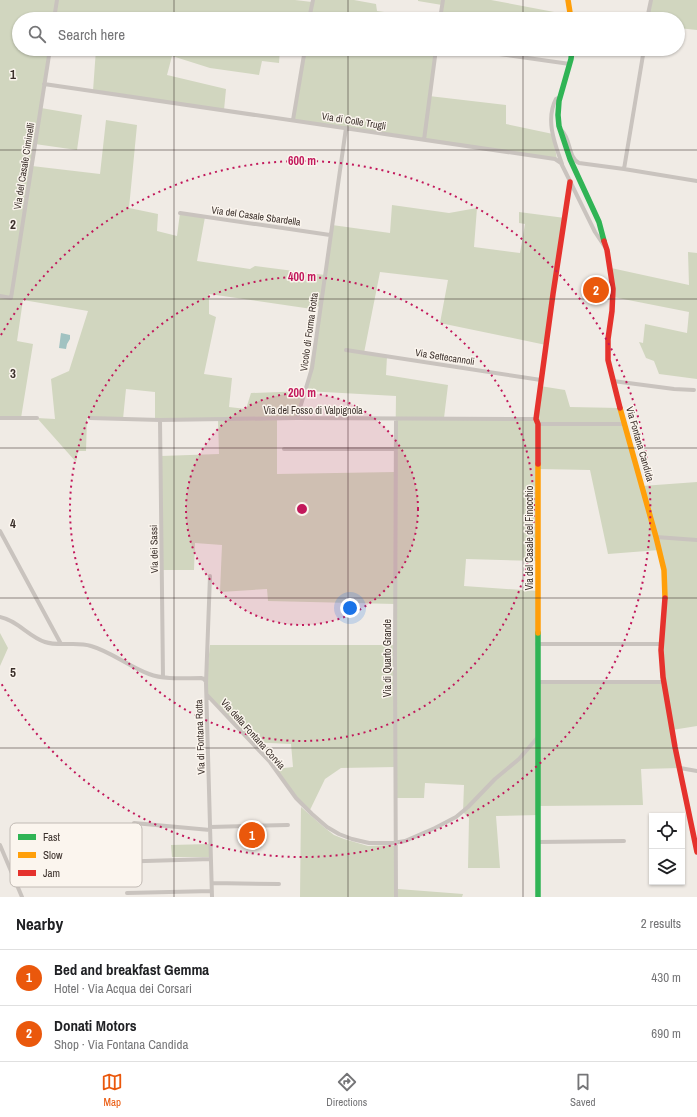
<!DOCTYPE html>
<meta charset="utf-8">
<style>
body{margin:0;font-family:"Archivo Narrow",sans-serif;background:#f2f2f2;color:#202124}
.controls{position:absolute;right:12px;bottom:12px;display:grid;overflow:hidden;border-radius:0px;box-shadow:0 1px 3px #0004}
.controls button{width:36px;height:36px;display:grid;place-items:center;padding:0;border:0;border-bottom:1px solid #e0e0e0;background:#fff;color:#202124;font:20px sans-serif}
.you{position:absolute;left:350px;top:608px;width:14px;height:14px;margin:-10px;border:3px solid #fff;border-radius:50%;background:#1a73e8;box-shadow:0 0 0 6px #1a73e833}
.badge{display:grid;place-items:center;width:26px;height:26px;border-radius:50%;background:#ea580c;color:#fff;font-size:13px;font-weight:700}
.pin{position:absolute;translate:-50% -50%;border:2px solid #fff;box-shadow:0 1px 4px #0006}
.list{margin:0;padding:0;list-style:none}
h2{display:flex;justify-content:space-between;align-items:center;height:52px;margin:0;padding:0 16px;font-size:17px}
h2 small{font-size:13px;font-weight:400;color:#757577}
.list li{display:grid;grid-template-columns:26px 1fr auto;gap:12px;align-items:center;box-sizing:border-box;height:56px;padding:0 16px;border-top:1px solid #e0e0e0}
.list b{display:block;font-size:15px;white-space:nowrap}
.list p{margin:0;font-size:13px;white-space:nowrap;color:#757577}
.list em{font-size:13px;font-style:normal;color:#757577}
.icon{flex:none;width:22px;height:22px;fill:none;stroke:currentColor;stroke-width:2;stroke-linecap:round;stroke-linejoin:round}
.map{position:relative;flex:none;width:697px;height:897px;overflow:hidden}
.search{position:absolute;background:#fff;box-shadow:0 1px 3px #0004;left:12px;right:12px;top:12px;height:44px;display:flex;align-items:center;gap:10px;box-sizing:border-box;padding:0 14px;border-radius:22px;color:#757577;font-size:15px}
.sheet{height:164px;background:#fff}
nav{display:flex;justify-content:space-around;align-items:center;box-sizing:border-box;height:56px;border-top:1px solid #e0e0e0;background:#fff;font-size:11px;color:#757577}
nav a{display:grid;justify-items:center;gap:2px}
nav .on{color:#ea580c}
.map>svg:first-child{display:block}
.green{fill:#d1d6bf;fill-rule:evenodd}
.water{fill:#a1c2c1}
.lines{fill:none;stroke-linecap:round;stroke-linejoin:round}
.street{stroke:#c9c3be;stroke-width:4}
.fast{stroke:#30b455;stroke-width:5.5}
.slow{stroke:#ff9f0a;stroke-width:5.5}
.jam{stroke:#e5322d;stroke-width:5.5}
.grid{fill:none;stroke:#3b302b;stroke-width:1;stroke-opacity:0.55}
.ring{fill:none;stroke:#c2185b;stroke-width:2;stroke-dasharray:2 4}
.labels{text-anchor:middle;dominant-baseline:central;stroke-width:3;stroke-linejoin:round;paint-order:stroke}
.street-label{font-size:10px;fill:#3b302b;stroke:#fbf5ee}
.key{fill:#fbf5ee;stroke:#c1bab4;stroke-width:1}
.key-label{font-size:11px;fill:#3b302b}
.grid-label{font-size:13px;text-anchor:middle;font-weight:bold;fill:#3b302b;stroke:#fbf5ee;stroke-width:3;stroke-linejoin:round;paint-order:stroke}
.centre{fill:#c2185b;stroke:#fbf5ee;stroke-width:2}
.ring-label{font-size:12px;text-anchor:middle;font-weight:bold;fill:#c2185b;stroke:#fbf5ee;stroke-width:3;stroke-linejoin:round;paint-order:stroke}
</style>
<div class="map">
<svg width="697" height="897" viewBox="0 0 697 897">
<rect width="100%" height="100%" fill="#f0ebe5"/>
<path class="green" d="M0,0h295l17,2 1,-2h41l22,4 1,7 22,3 -1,5h-379v30h31l-9,59 41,7 -5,35 -42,-6 -3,22 68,8 6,-54 31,5 -8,83 29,6 -1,17 20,5 3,-23 25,4 -8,44 53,8 5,-3 70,9 7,-50 58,8 2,-28 57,8 28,-5 -3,39 46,6 5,-29 -6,-1v-11l46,6 -19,127 -106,-22 8,-43 -68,-8 -16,81 23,3 -1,19 62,10 -4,33 92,1 4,-33 25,4 5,17 50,1 22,78 55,-4v244l-25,4 8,38 -39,1 2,36 -105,1v9l-42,1 4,52h-32l1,-50 -6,-6 1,-27 -39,-2 -1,15h-28v-31l-55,1 -16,11 -16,33 -34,-43 18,-2 -2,-23 -40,-2 -44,-47 -1,-12 4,-38h185v-41l-127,-3 -1,-12 -47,3 2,-47 -27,-2 -1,27h-32l-1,-114 58,-2 -1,-35 -63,1v-28l-29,-3 -3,30 -36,-1 -1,33h-8l-2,11 -39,-44 18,1 -4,-40 18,-8 19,-60 -65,-11 -6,41 16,3 -12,74h-21zM209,294l103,15 8,-3 -14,85 -55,2 -5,16 -17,-2 3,-29 -28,-4 12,-57 -7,-3zM306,391l90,5 -1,76 -118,2v-56h20zM540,469l50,1 18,84 51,-4 6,44 -4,70 2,18h-125l-1,-91 -73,-5 2,-27 71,2z
M418,0h73l79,15 1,4h-131l2,-14 -24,-4z
M651,0h46v30l-19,-2v-9h-29z
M96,49h184l-1,14 -17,-2 -3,14 -49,-7 -38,-12 -5,19 59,14 -2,21 -131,-19z
M305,49h126l4,1 -6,46 77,9v19l47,10 4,26 -264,-40z
M463,49h62v9z
M535,49h37v5z
M688,252l9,1v126l-38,-5 -5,-13 -8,-3 -7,-16 4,1 2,-19 42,9 2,-21 -76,-15 -2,-29 78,17z
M0,633l8,15 -8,18z
M301,807l24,21 9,7 10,4 24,7 24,-1 2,1v51h-94z
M209,844v13h-37l-1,-12z
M398,889l65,5 -1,3h-64z"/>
<path class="water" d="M61,333l9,2v4l-3,5 -1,5 -7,-1z"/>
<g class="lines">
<path class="street" d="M54,19l3,-19
M309,19l4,-19
M440,19l3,-19
M647,19l4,-19
M463,49l107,15
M44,84l511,75 6,4 34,69 10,15
M560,97l-4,2c-11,21 -1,45 6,65
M293,120l12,-71
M562,131c9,9 6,26 17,32l45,6 73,12
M424,140l12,-91
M624,169l20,-120
M180,213l150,22
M0,296l11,2 39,-249
M346,350l195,30
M613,381l61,8 20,1
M0,418h37
M90,418l70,2 137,-2 239,1
M297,418l15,-50 34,-240
M396,419l-1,244 1,234
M160,420l3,257
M538,424h86
M284,449h112
M0,531l61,113
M656,537l41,3
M210,576l-4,107 6,214
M0,617c17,3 29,20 45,25 15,5 31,-1 46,4 21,6 38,21 58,28 16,6 35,4 52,4l3,1 2,3
M537,644h124
M538,682h125
M207,695l63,67 26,36 16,16 15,13 12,7 13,5 17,4h24l12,-2 30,-13 21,-11 12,-10 27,-28 24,-20 19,-22
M680,768l17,3
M134,823l76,7
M210,827l78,-2
M538,842l86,-1
M0,845l22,52
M113,862l98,-3
M212,883l67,1
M127,893l85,-2"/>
<path class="fast" d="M572,49l-1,10 -12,42 -1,14 1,11 11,33 29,63 5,19
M538,633v264"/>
<path class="slow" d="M568,0l3,19
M620,408l36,129 8,33 1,28
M538,464v169"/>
<path class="jam" d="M604,241l3,9 6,39 -1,22 -4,28v21l12,48
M538,464v-40l-2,-5 17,-125 17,-112
M665,598l-4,52 2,27 12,70 22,105"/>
</g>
<path class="grid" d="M174,0v19M348,0v19M523,0v19M174,49v848M348,49v848M523,49v848M0,150h697M0,299h697M0,448h697M0,598h697M0,748h697"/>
<circle cx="302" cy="509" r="116" fill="#c2185b" fill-opacity=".12"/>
<g class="ring">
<circle cx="302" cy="509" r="116"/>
<circle cx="302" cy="509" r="232"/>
<path d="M1 335A348 348 0 1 1 1 683"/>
</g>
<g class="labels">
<g class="street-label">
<text transform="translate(354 121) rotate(9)">Via di Colle Trugli</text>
<text transform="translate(24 166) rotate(-81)">Via del Casale Ciminelli</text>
<text transform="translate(256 216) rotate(8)">Via del Casale Sbardella</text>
<text transform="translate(309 332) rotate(-82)">Vicolo di Forma Rotta</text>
<text transform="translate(445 357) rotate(9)">Via Settecannoli</text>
<text x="313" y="410">Via del Fosso di Valpignola</text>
<text transform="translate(640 444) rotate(74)">Via Fontana Candida</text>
<text transform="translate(529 538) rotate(-90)">Via del Casale del Finocchio</text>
<text transform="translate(154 549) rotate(-91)">Via dei Sassi</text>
<text transform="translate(387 658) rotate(-90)">Via di Quarto Grande</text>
<text transform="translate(253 734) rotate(48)">Via della Fontana Corvia</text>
<text transform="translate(200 737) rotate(-92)">Via di Fontana Rotta</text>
</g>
</g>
<rect x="10" y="823" width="132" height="64" rx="6" class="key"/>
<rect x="18" y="834" width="18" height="6" fill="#30b455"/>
<rect x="18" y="852" width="18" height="6" fill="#ff9f0a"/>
<rect x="18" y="870" width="18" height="6" fill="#e5322d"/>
<g class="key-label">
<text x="43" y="841">Fast</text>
<text x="43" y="859">Slow</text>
<text x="43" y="877">Jam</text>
</g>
<g class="grid-label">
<text x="13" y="79">1</text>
<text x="13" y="229">2</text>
<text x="13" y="378">3</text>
<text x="13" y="528">4</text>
<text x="13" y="677">5</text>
</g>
<circle cx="302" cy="509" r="6" class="centre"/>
<g class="ring-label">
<text x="302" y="165">600 m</text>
<text x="302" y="281">400 m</text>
<text x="302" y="397">200 m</text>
</g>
</svg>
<div class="controls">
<button><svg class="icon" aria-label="locate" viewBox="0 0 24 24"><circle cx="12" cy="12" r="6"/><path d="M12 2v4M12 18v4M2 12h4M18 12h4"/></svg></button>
<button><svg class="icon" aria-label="layers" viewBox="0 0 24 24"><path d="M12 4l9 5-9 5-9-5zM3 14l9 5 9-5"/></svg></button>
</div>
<div class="you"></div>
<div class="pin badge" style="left:252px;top:835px">1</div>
<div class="pin badge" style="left:596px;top:290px">2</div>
<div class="search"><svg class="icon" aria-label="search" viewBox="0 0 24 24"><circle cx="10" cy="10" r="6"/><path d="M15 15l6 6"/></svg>Search here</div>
</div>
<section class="sheet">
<h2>Nearby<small>2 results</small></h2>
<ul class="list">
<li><span class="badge">1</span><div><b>Bed and breakfast Gemma</b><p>Hotel · Via Acqua dei Corsari</p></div><em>430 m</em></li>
<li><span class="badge">2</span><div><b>Donati Motors</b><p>Shop · Via Fontana Candida</p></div><em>690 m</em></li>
</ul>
</section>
<nav>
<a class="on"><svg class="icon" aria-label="map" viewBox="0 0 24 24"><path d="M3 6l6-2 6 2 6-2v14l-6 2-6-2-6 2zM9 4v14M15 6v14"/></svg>Map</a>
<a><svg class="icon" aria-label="directions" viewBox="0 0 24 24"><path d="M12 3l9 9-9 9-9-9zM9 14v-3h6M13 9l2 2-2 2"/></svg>Directions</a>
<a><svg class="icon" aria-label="saved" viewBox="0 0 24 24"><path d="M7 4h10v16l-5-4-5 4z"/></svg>Saved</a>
</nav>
